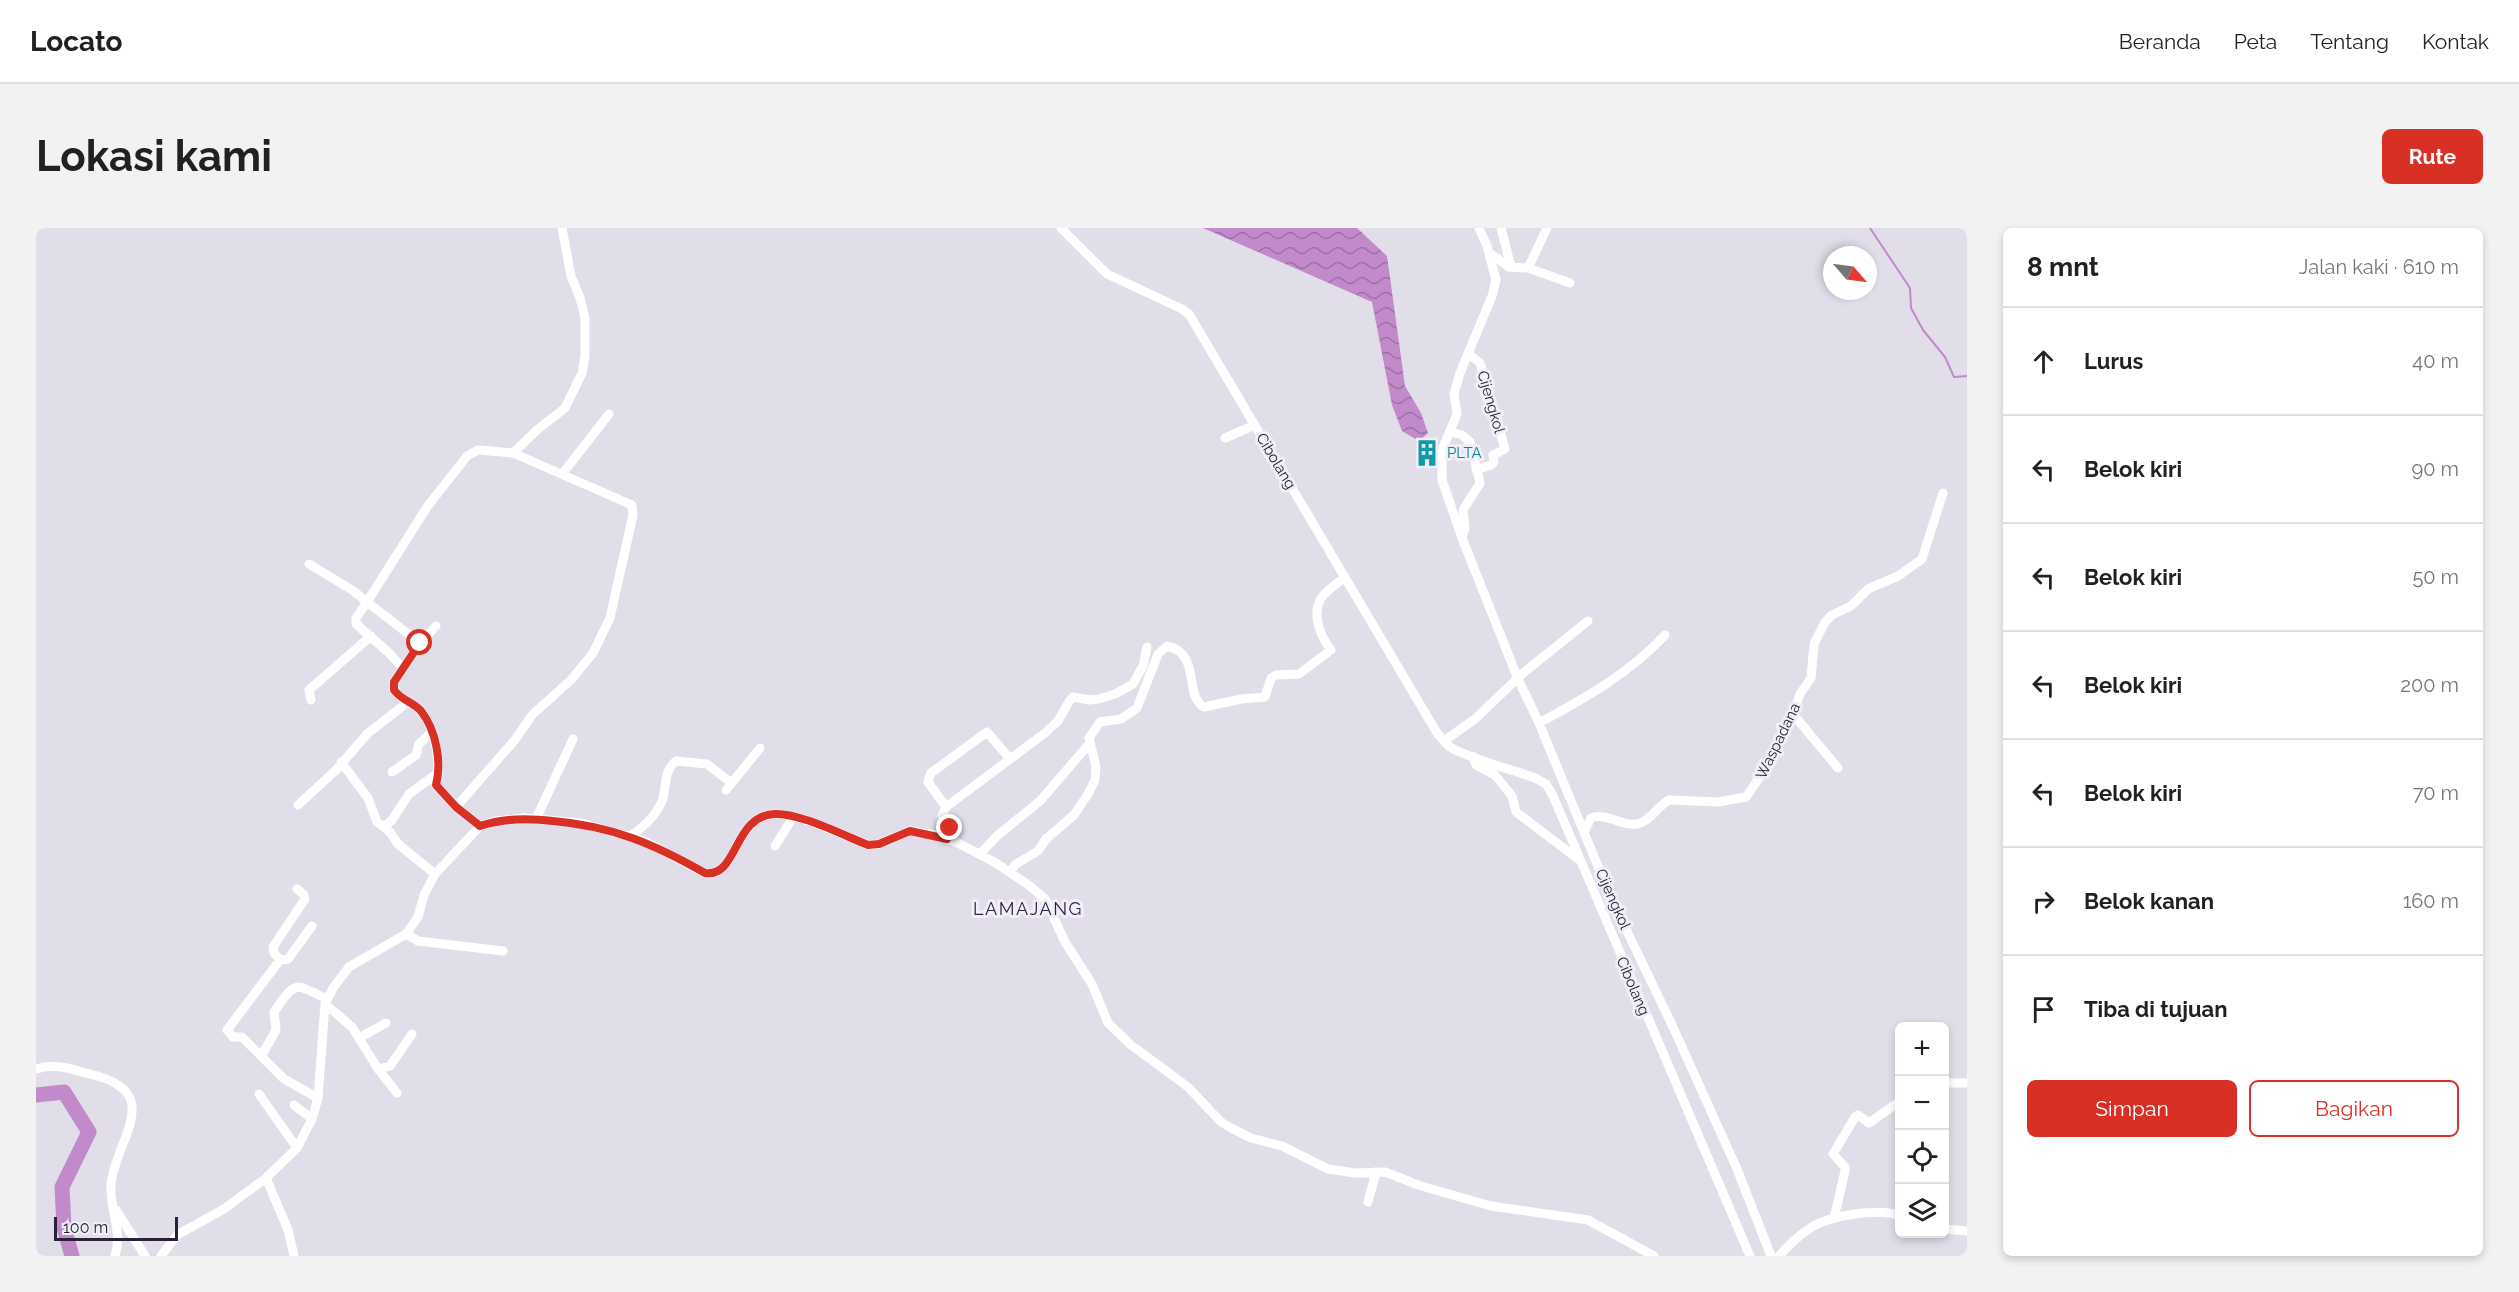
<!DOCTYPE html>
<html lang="id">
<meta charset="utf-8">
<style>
body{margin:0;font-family:Raleway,sans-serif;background:#f2f2f2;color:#202124}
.controls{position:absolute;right:18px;bottom:18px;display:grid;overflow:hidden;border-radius:9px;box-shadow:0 3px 9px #0003}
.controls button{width:54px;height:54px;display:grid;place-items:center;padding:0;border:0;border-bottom:2px solid #e0e0e0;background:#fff;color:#202124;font:30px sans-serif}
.compass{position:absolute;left:1787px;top:18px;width:54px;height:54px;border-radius:50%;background:#fff;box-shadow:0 3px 9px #0003;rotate:118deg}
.scale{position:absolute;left:18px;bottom:15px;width:124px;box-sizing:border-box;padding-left:6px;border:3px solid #2b2137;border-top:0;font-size:16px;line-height:21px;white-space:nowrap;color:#2b2137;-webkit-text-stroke:4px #f0eef6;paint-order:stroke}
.stop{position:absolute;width:18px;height:18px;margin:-14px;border:4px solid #d93025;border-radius:50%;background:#fff}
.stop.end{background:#d93025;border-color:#fff;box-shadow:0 2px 6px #0008}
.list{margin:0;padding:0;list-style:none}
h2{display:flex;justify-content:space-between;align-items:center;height:78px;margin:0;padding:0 24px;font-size:26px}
h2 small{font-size:20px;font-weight:400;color:#757577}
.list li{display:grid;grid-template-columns:39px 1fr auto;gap:18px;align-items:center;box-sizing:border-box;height:108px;padding:0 24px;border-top:2px solid #e0e0e0}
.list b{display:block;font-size:22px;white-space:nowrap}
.list em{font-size:20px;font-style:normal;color:#757577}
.actions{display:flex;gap:12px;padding:18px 24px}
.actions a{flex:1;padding:14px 0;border:2px solid #d93025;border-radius:9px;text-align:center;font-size:21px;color:#d93025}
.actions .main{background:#d93025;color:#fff}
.icon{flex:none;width:33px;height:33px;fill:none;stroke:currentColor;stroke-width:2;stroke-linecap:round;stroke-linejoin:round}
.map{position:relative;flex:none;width:1931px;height:1028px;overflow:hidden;border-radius:9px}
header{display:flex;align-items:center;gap:36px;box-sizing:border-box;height:84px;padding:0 30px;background:#fff;border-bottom:2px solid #e0e0e0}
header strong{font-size:28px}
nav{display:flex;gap:33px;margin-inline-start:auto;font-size:21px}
.intro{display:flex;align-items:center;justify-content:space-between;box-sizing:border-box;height:144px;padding:0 36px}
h1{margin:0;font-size:42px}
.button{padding:15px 27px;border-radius:9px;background:#d93025;color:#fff;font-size:21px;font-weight:700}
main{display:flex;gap:36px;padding:0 36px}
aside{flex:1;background:#fff;border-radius:9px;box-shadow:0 3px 9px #0003}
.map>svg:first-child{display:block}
.water{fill:url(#water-waves)}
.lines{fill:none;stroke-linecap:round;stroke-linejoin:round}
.stream{stroke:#c289cb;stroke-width:2}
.river{stroke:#c289cb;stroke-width:15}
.street{stroke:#fff;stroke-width:9}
.route{stroke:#d93025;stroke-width:8}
.labels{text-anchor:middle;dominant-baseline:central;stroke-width:6;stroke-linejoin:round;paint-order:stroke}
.street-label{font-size:15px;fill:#2b2137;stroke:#f0eef6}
.culture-label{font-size:15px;fill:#0d838f;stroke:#f0eef6;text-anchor:start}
.quarter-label{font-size:18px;letter-spacing:1.5px;fill:#321f47;stroke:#f0eef6}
</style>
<header>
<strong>Locato</strong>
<nav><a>Beranda</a><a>Peta</a><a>Tentang</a><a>Kontak</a></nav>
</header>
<div class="intro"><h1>Lokasi kami</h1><a class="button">Rute</a></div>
<main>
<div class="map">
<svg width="1931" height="1028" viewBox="0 0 1931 1028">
<defs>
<pattern id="water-waves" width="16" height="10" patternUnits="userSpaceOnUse" patternTransform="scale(1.5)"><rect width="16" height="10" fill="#c289cb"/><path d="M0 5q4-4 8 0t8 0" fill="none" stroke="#9e70a6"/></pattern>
</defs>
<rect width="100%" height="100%" fill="#e1dee9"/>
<path class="water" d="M1167,0h154l30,28 18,130 16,27 7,20 -9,8 -17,-10 -10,-26 -20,-103z"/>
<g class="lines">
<path class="stream" d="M1834,0l40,60 1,20 12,22 22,27 9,20 13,-1"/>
<path class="river" d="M0,867l28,-3 25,40 -27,55 2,41 8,28"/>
<path class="street" d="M1025,0l46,46 75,35 7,5 248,419c4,4 8,10 13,14 17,11 64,23 85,31l11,6 7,12 197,460
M1443,0l8,18 9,34 -4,16 -32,77 -6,21 3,20 -15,36v30l20,58 56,141 21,44 72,175 62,129 64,142 34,87
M1465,0l10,39
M1455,26l18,13 19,1 42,15
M1492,40l19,-40
M1434,127l10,8 25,86 -12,6 1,7 -3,3 -15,5
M1415,204l11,3 8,7 10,41 -17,27 2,18 -3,10
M1189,210l30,-13
M477,225l24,-23 28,-22 17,-35 3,-17v-38l-5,-20 -9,-22 -9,-48
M527,245l46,-59
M273,336l43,26 15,12 -11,16v6l32,28 15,16 -9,14v8c7,10 19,12 27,21 15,19 20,51 15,74l20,22 24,19
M384,415l-53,-41 60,-95 40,-51 11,-6 35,3 119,52 1,10 -23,103 -17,35 -22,27 -38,34 -19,27 -58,66
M367,440l17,-25 16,-17
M275,472l-2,-10 62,-54
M1757,486l45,54
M1503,495c45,-24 91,-50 126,-88
M1408,513l31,-22 47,-45 66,-53
M1437,528l3,9 19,10 17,21 4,16 62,47
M305,534l27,36 9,24 13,10 8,12 37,30
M356,544l24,-17 3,-11 13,-12
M690,562l34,-42
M262,577l38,-35 31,-36 41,-32
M910,579l-18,-25 3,-9 56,-41 23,27
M500,591l37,-80
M348,599l8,-7 17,-26 29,-21
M1548,604l7,-14c16,-6 31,9 47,6 12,-3 20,-18 31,-24l49,2 28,-5 24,-35 17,-32 13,-36 11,-16 3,-34 11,-22 7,-7 19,-9 17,-17 30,-13 24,-17 21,-66
M594,608c14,-9 25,-19 32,-35 5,-14 1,-30 14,-40l31,3 23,18
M911,611l3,-11 -8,-12 4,-9 99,-74 13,-12 12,-21 3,-3 17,3 9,-1 16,-5 18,-10 10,-18 4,-19
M739,618l18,-29
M944,626l17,-18 43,-35 50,-58
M974,644l6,-8 22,-13 8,-12 28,-24 14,-21 7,-14 1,-13 -7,-29 11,-16 21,-3 16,-11 21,-54 9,-8c35,8 16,49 37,61l37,-8 24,-2 6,-19 5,-3 23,-1 32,-24c-10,-13 -19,-33 -11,-50 5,-9 18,-17 25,-23
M261,661l7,6 1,4 -32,48 1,6 6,7 8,-1 24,-33
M370,706l12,7 85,10
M244,732l-53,70 6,7h9l42,42 34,19
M289,776l27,23 26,42 19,24
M323,810l27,-15
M226,827l14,-25 -2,-18c22,-32 20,-29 53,-13
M0,841c20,-6 34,0 54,5 77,18 26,64 21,110 -2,24 12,47 4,72
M342,841l12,-3 22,-32
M1908,855h23
M223,866l38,54
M258,877l18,14
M230,950l22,52 6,26
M1332,974l8,-30
M80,982l29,46
M1798,990l11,-47v-4l-12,-13 22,-37 3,-2 11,8 31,-22
M1908,1001l23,2
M125,1028l16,-21 47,-26 42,-31 31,-30 15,-29 6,-21 7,-94 8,-16 16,-21 57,-33 12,-17 6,-22 11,-21 45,-48 16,-5 28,-3 57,5 61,17 63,33c33,5 28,-57 69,-59 23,-2 71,22 94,31l11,-1 31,-13 26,4 20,7 40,21 34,23 15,13 20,43 27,42 16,39 23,22 57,42 33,35 10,6 20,10 31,8 46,23 27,4 30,-1 36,14 70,20 97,14 66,36
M1743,1028c28,-31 42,-38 84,-43 13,-1 24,-2 37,3"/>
</g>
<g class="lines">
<path class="route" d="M384,415l-26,39v8c7,10 19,12 27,21 15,19 21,51 15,74l20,22 24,19c24,-8 47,-8 73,-5 59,5 101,23 152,52 33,5 28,-57 69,-59 24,-2 71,22 94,31l11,-1 31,-13 37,8 3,-11"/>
</g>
<defs>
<symbol id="building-bare" viewBox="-9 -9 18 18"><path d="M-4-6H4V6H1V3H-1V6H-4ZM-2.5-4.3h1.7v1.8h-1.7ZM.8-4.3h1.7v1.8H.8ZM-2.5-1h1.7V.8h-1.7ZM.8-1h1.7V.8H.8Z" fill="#0f9aa8" stroke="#f0eef6" stroke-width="2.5" paint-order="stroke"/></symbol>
</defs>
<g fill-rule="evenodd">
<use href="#building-bare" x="1372" y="206" width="38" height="38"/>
</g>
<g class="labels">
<g class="street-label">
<text transform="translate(1455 174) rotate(74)">Cijengkol</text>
<text transform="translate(1240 233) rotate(59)">Cibolang</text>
<text transform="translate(1742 513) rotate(-64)">Waspadana</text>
<text transform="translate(1577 671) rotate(66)">Cijengkol</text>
<text transform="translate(1597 758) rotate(67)">Cibolang</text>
</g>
<g class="culture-label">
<text x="1411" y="225">PLTA</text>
</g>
<g class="quarter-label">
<text x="992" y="680">LAMAJANG</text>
</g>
</g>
</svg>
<div class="controls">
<button>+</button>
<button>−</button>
<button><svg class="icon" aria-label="locate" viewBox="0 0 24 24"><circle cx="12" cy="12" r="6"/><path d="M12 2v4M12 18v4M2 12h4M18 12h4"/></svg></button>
<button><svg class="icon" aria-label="layers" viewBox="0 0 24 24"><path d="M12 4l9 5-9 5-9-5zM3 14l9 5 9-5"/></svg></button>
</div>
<svg class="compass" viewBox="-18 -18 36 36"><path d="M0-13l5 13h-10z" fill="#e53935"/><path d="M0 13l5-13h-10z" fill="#757577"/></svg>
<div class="scale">100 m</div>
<div class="stop" style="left:384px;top:415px"></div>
<div class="stop end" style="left:914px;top:600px"></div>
</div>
<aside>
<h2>8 mnt<small>Jalan kaki · 610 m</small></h2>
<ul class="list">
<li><svg class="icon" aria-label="ahead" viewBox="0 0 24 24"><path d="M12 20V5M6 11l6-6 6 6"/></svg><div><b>Lurus</b></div><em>40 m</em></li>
<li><svg class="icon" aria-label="left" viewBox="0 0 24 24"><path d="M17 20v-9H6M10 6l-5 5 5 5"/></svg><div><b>Belok kiri</b></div><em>90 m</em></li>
<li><svg class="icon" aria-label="left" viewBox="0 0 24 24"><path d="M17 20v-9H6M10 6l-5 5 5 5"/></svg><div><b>Belok kiri</b></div><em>50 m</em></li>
<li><svg class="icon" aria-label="left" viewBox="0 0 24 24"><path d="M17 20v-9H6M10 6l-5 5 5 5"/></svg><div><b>Belok kiri</b></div><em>200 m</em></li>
<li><svg class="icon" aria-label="left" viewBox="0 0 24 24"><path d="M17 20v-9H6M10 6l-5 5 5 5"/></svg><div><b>Belok kiri</b></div><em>70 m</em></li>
<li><svg class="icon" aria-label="right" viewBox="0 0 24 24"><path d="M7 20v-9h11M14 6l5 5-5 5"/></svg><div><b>Belok kanan</b></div><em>160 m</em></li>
<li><svg class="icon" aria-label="arrive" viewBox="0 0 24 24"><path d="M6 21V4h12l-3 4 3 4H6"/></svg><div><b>Tiba di tujuan</b></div></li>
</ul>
<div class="actions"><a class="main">Simpan</a><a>Bagikan</a></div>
</aside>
</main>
